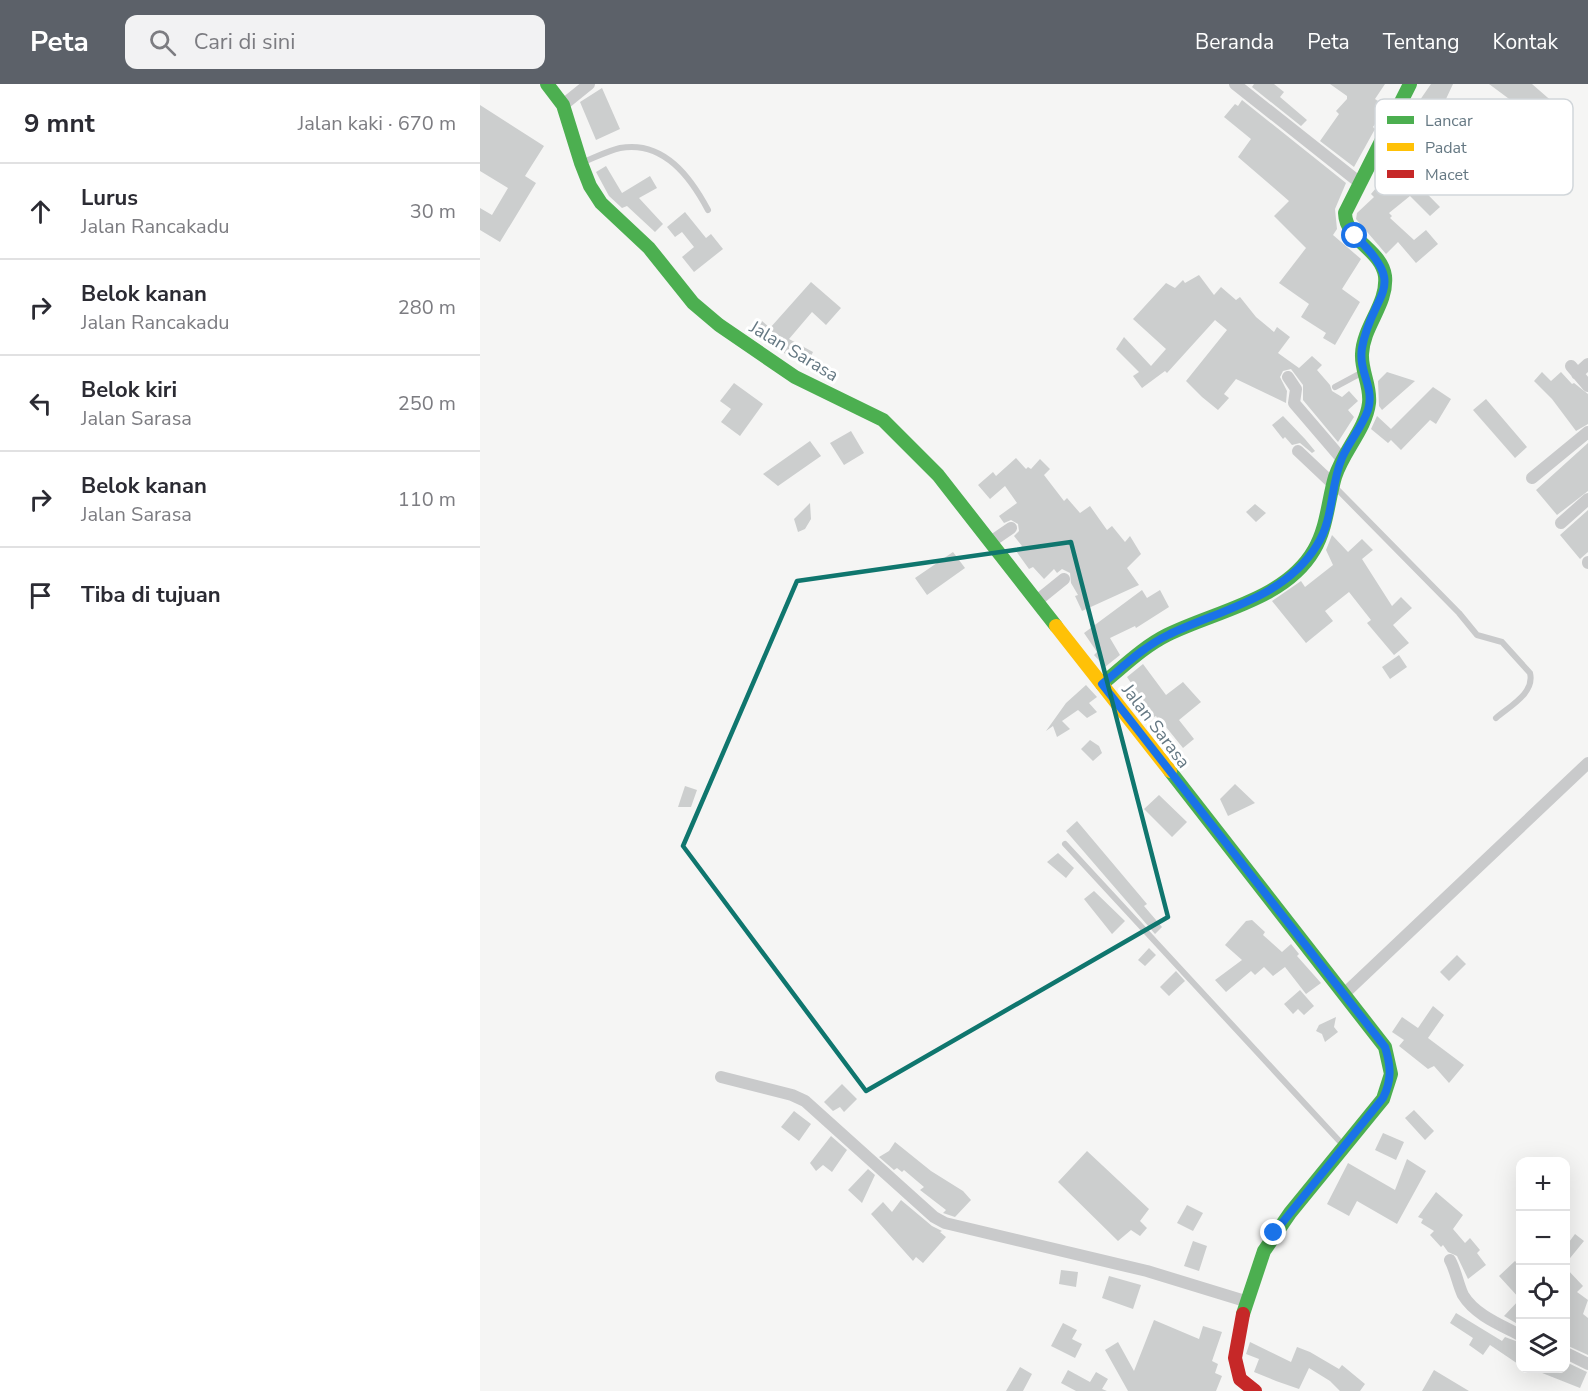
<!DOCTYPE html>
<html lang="id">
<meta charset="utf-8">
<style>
body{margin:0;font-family:"Nunito Sans",sans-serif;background:#f2f2f3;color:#2b2b33}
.controls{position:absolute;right:18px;bottom:18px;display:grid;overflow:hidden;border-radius:12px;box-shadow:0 6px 24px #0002}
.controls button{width:54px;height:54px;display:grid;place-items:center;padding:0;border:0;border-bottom:2px solid #e1e1e2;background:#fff;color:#2b2b33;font:30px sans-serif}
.stop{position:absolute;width:18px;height:18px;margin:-14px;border:4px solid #1a73e8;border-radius:50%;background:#fff}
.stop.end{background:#1a73e8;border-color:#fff;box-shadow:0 2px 6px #0008}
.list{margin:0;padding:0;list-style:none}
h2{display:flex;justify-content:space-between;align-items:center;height:78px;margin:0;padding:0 24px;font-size:26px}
h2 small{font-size:20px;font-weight:400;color:#7c7c81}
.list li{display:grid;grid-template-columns:39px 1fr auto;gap:18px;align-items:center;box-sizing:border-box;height:96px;padding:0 24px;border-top:2px solid #e1e1e2}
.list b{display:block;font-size:22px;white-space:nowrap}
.list p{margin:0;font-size:20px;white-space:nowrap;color:#7c7c81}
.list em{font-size:20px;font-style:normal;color:#7c7c81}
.icon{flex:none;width:33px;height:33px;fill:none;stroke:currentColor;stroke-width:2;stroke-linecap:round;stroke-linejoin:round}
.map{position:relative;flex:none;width:1108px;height:1307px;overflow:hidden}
header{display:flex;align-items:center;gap:36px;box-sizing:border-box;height:84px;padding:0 30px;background:#5c6169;color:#fff}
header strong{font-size:28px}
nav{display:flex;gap:33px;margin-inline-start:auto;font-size:21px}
.search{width:420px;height:54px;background:#f2f2f3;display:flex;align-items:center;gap:15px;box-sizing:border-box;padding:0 21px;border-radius:12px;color:#7c7c81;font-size:22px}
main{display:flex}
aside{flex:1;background:#fff}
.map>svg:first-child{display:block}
.building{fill:#cccece}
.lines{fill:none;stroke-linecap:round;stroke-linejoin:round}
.lane{stroke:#c9cacb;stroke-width:6}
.street{stroke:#c9cacb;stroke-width:12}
.fast{stroke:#4caf50;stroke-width:14}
.slow{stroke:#ffc107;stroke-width:14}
.jam{stroke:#c62828;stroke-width:14}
.route{stroke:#1a73e8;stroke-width:8}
.marked{fill:none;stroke:#0f766e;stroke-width:4.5;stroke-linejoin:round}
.labels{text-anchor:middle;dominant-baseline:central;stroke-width:6;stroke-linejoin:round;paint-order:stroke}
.street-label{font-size:18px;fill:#657883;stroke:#fff}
.key{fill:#fff;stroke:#d1d6da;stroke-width:1.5}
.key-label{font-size:16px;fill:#657883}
</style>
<header>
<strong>Peta</strong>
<div class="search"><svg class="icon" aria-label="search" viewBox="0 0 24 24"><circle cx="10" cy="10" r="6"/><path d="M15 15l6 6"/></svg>Cari di sini</div>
<nav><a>Beranda</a><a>Peta</a><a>Tentang</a><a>Kontak</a></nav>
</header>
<main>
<aside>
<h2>9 mnt<small>Jalan kaki · 670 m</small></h2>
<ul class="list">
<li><svg class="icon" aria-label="ahead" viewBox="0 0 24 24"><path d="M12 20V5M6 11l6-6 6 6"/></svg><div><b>Lurus</b><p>Jalan Rancakadu</p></div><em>30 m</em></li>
<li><svg class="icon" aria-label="right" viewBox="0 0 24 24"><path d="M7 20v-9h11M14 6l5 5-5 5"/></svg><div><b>Belok kanan</b><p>Jalan Rancakadu</p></div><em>280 m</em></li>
<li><svg class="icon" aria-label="left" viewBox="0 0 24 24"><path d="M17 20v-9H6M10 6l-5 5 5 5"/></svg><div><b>Belok kiri</b><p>Jalan Sarasa</p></div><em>250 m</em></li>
<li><svg class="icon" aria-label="right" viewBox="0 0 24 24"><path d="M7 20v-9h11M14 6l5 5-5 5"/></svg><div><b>Belok kanan</b><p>Jalan Sarasa</p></div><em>110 m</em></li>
<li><svg class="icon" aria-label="arrive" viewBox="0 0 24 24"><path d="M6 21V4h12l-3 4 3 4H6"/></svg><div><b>Tiba di tujuan</b></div></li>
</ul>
</aside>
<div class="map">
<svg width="1108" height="1307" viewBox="0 0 1108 1307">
<rect width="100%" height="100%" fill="#f5f5f4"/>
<path class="building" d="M774,0h20l10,8 -4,5 27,23 -6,6 -49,-39z
M850,0h55l-10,15 12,8 -14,20 2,2 -21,38 -34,-26 19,-27 -3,-3 11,-12v-3z
M951,0h22l-7,15 25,21 -18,20 16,17 -14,13 -4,-4 -11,12 -43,-37 12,-11 -7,-4z
M1009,0h43l23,20 -15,18z
M122,4l18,41 -24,11 -16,-38z
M762,16l104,83 -11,26 2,20 -4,6 28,24 -19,30 18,13 -25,43 -12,-7 3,-5 -25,-16 8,-13 -30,-21 27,-35 -32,-32 15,-15 -51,-44 13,-18 -27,-22 11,-13 3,2z
M0,21l64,41 -19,30 11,7 -36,59 -20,-12v-22l12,7 16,-27 -28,-17z
M907,69l53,54 -10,9 -20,-20 -21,17 3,3 -2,2 24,22 12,-10 12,14 -22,19 -18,-21 -12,12 -30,-35 1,-6 17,-16 -3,-3 15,-18 -7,-8z
M126,82l16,27 28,-17 7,12 -18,10 24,26 -8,8 -28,-26 -5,2 -13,-12 -13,-24z
M205,128l21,26 5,-4 12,15 -29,23 -12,-15 12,-10 -12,-15 -7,5 -8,-10z
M719,191l15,20 7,-8 15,13 4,-3 16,20 18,15 3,-5 13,10 -12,16 21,15 13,-12 10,9 -5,5 13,15 2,6 10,6 7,-6 9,10 -10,9 6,7 -16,25 -35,-42v-15l-12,-16 -8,2 -3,6 7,14 -1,12 -50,-24 -12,15 5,4 -11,12 -16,-13 -16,-16 41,-51 -12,-10 -48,53 -2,-2 -23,17 -9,-12 6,-4 -23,-23 8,-12 27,29 15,-17 -33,-30 33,-36 9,5 8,-8 2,3z
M331,198l30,26 -15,17 -14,-13 -23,27 24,13 -5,10 -19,-11 -3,3 -10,-5 5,-6 -28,-12 9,-10 8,7z
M907,288l28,9 -33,29 -3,-4 -1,-25z
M1062,288l9,9 10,-9 11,12 2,-1 14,11v30l-12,7 -24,-32 -18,-18z
M254,299l29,21 -23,32 -19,-14 10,-13 -11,-8z
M953,303l18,12 -15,25 -6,-4 -29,30 -10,-10 -3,3 -17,-14 6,-13 14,13z
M1006,315l41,48 -12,11 -42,-48z
M803,332l22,23 10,12 -3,2 -12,-10 -8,2 -7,-8 -2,2 -11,-14z
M371,347l13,22 -20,12 -14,-22z
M330,357l11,15 -43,30 -15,-12z
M1108,359v48l-31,24 -21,-25z
M536,374l10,11 2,-2 3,2 9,-10 10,10 -6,6 20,26 3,-3 13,15 10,-7 17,24 5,-4 13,16 5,-6 11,18 -14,14 12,17 -57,26 -7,-15 3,-1 -7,-12 -1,-10 -8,-4 -5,4 -3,-4 -10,10 -11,-12 -4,2 -13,-18 6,-5 -8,-10 5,-5 -1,-7 -7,-4 -7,3 -5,-7 18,-13 -12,-17 -15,13 -12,-14 15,-13 3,4z
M330,419l1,16 -6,10 -7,3 -4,-13z
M775,420l11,9 -10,9 -10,-10z
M1108,426v42l-8,7 -20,-24z
M852,451l16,17 14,-13 11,11 -11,9 30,47 9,-9 11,11 -19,17 16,18 -15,12 -27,-32 4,-3 -22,-28 -24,19 8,10 -27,22 -34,-42 29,-20 4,6 28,-22 -7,-15z
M473,468l12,16 -38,27 -12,-17z
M662,506l5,8 13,-8 9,17 -33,21 -1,-2 -25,12 10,17 -15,12 -11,-12 3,-3 -13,-19z
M919,571l8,12 -17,12 -8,-12z
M663,580l23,31 17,-13 18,20 -22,18 15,19 -11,9 -17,-21 -3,1 -7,-12 -2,1 -27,-40z
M606,601l11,12 -8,6 8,9 -10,6 -9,-8 -16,11 8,8 -13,8 -4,-11 -7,5 20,-28z
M610,656l9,6 3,7 -9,8 -12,-12z
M755,700l20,19 -27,13 -8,-17z
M205,702l12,4 -6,17h-13z
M679,711l28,27 -15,15 -28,-28z
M597,737l70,83 -3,2 18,21 -7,7 -89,-103z
M578,769l16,15 -8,10 -19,-16z
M614,807l31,30 -13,13 -28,-35z
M772,836l13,12 -2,3 19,17 9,-8 8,10 -2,2 24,27 -15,11 -21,-27 -12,9 -9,-9 -9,8 -4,-4 -25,21 -11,-12 27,-20 -17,-15 21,-24z
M669,864l7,7 -11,11 -7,-6z
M977,871l9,9 -17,17 -9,-9z
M696,887l9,10 -16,15 -9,-9z
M820,906l14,16 -10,9 -6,-6 -5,5 -9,-10z
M953,922l11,9 -16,23 36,27 -15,18 -15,-17 -6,3 -29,-23 5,-6 -12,-8 10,-15 16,11z
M856,933l-2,10 4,5 -13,10 -3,-8 -6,-3 3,-6z
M362,1000l15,15 -13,13 -4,-5 -7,4 -9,-9z
M934,1026l20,21 -9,9 -20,-22z
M314,1027l17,13 -12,17 -18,-14z
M903,1049l21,9 -8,18 -21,-10z
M351,1052l16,14 -15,22 -9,-7 -7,6 -6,-8z
M415,1058l36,29 32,20 8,9 -16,17 -12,-4 3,-3 -26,-20 4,-3 -20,-17 -2,2 -5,-4 -3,2 -15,-13 10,-6z
M607,1067l62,58 -9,12 7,7 -7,8 -9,-6 -13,11 -60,-59z
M927,1075l19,12 -29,53 -40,-23 -8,15 -22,-12 21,-41 47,27z
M388,1085l7,6 -13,28 -14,-13z
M956,1108l27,23 -10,14 12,14 5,-5 10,12 -3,3 9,12 -18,14 -11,-23 -9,-4 -5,-7 -2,2 -11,-12 4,-4 -13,-8 2,-4 -5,-2z
M421,1116l31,26 10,5 -2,1 6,5 -23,26 -7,-6 -3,4 -42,-47 12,-12 9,10z
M707,1121l16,8 -10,18 -16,-8z
M1095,1150l9,7 -18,22v-17z
M713,1157l14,5 -8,25 -15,-5z
M1035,1177l6,6v59l-17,-10 16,-17 -21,-23z
M1086,1184l17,18 -6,6 11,8 -5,14 5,4v37l-22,-10z
M581,1186l17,2 -2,15 -17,-3z
M629,1192l32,9 -8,24 -31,-11z
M976,1229l46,28 3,-4 16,6v23l-31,-21 -7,10 -14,-10 4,-7 -23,-15z
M674,1236l45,19 4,-13 19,6 -10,29 6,3 -3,9 7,3 -6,15h-88l-23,-41 13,-8 16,29z
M583,1239l14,7 -5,9 10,5 -7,14 -24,-12z
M770,1258l41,20 6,-15 13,5 29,17 3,-4 23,19 -5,7h-20l-10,-10 -21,-13 -10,21 -23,-8 -22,-9 5,-13 -13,-5z
M1086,1278l21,10 -7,16 -48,-19 34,-1z
M540,1283l12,7 -9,17h-17z
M588,1286l22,12 6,-10 12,7 -6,10 5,2h-31l-15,-8z
M954,1286l35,21h-47z"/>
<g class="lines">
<path class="lane" d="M101,79c13,-5 26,-12 39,-15 44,-8 71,30 88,62
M855,303l26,-14
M856,404l123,125 18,22 25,7 28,31c5,20 -20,33 -34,45
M585,760l278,301"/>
<path class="street" d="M755,0l125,99
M83,21l26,-21
M1091,282l17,20
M1097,290l11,-10
M808,293l8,12 -2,14 48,56
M818,367l36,34
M1052,394l56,-46
M1081,439l27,-24
M512,457l19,-13
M1108,479v-1
M558,516l26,-21
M864,910l244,-231
M241,993l71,18 13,6 129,116 11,6 202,48 98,30
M970,1176c6,11 8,25 13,35 12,20 38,30 57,40
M1086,1269l22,11"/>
<path class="fast" d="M67,0l16,21 18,58 9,23 11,17 48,45 44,55 26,22 76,52 88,43 55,55 118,151
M622,600c21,-17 41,-37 65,-49 48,-24 118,-35 147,-85 13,-22 14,-49 21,-73 8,-26 31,-48 34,-74 2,-17 -8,-32 -7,-49 1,-28 26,-50 23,-78 -4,-27 -39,-35 -40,-63l65,-129
M690,687l215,276 6,27 -8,25 -93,114 -26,38 -21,63"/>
<path class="slow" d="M576,542l114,145"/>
<path class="jam" d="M763,1230l-8,44 5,21 15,12"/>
</g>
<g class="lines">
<path class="route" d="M794,1149l109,-135c9,-18 8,-32 2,-51l-283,-363c21,-17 41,-37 66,-49 51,-25 117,-37 149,-90 17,-26 13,-59 25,-87 7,-16 20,-31 26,-48 7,-23 -10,-38 -6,-62 10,-57 49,-59 -7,-112"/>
</g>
<path class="marked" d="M591,458l97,375 -302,174 -183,-245 114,-265z"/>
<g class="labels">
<g class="street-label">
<text transform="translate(314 267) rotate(31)">Jalan Sarasa</text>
<text transform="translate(676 642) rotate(53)">Jalan Sarasa</text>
</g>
</g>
<rect x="895" y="15" width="198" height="96" rx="9" class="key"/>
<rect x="907" y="32" width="27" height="8" fill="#4caf50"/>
<rect x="907" y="59" width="27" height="8" fill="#ffc107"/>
<rect x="907" y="86" width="27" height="8" fill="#c62828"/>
<g class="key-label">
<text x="945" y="42">Lancar</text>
<text x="945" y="69">Padat</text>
<text x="945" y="96">Macet</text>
</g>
</svg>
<div class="controls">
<button>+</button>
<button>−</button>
<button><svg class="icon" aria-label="locate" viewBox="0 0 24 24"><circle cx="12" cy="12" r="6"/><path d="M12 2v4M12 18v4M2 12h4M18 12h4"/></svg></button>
<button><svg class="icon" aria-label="layers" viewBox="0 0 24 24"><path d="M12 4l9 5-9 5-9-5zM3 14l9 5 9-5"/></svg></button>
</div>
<div class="stop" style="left:875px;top:152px"></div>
<div class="stop end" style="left:794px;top:1149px"></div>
</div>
</main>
